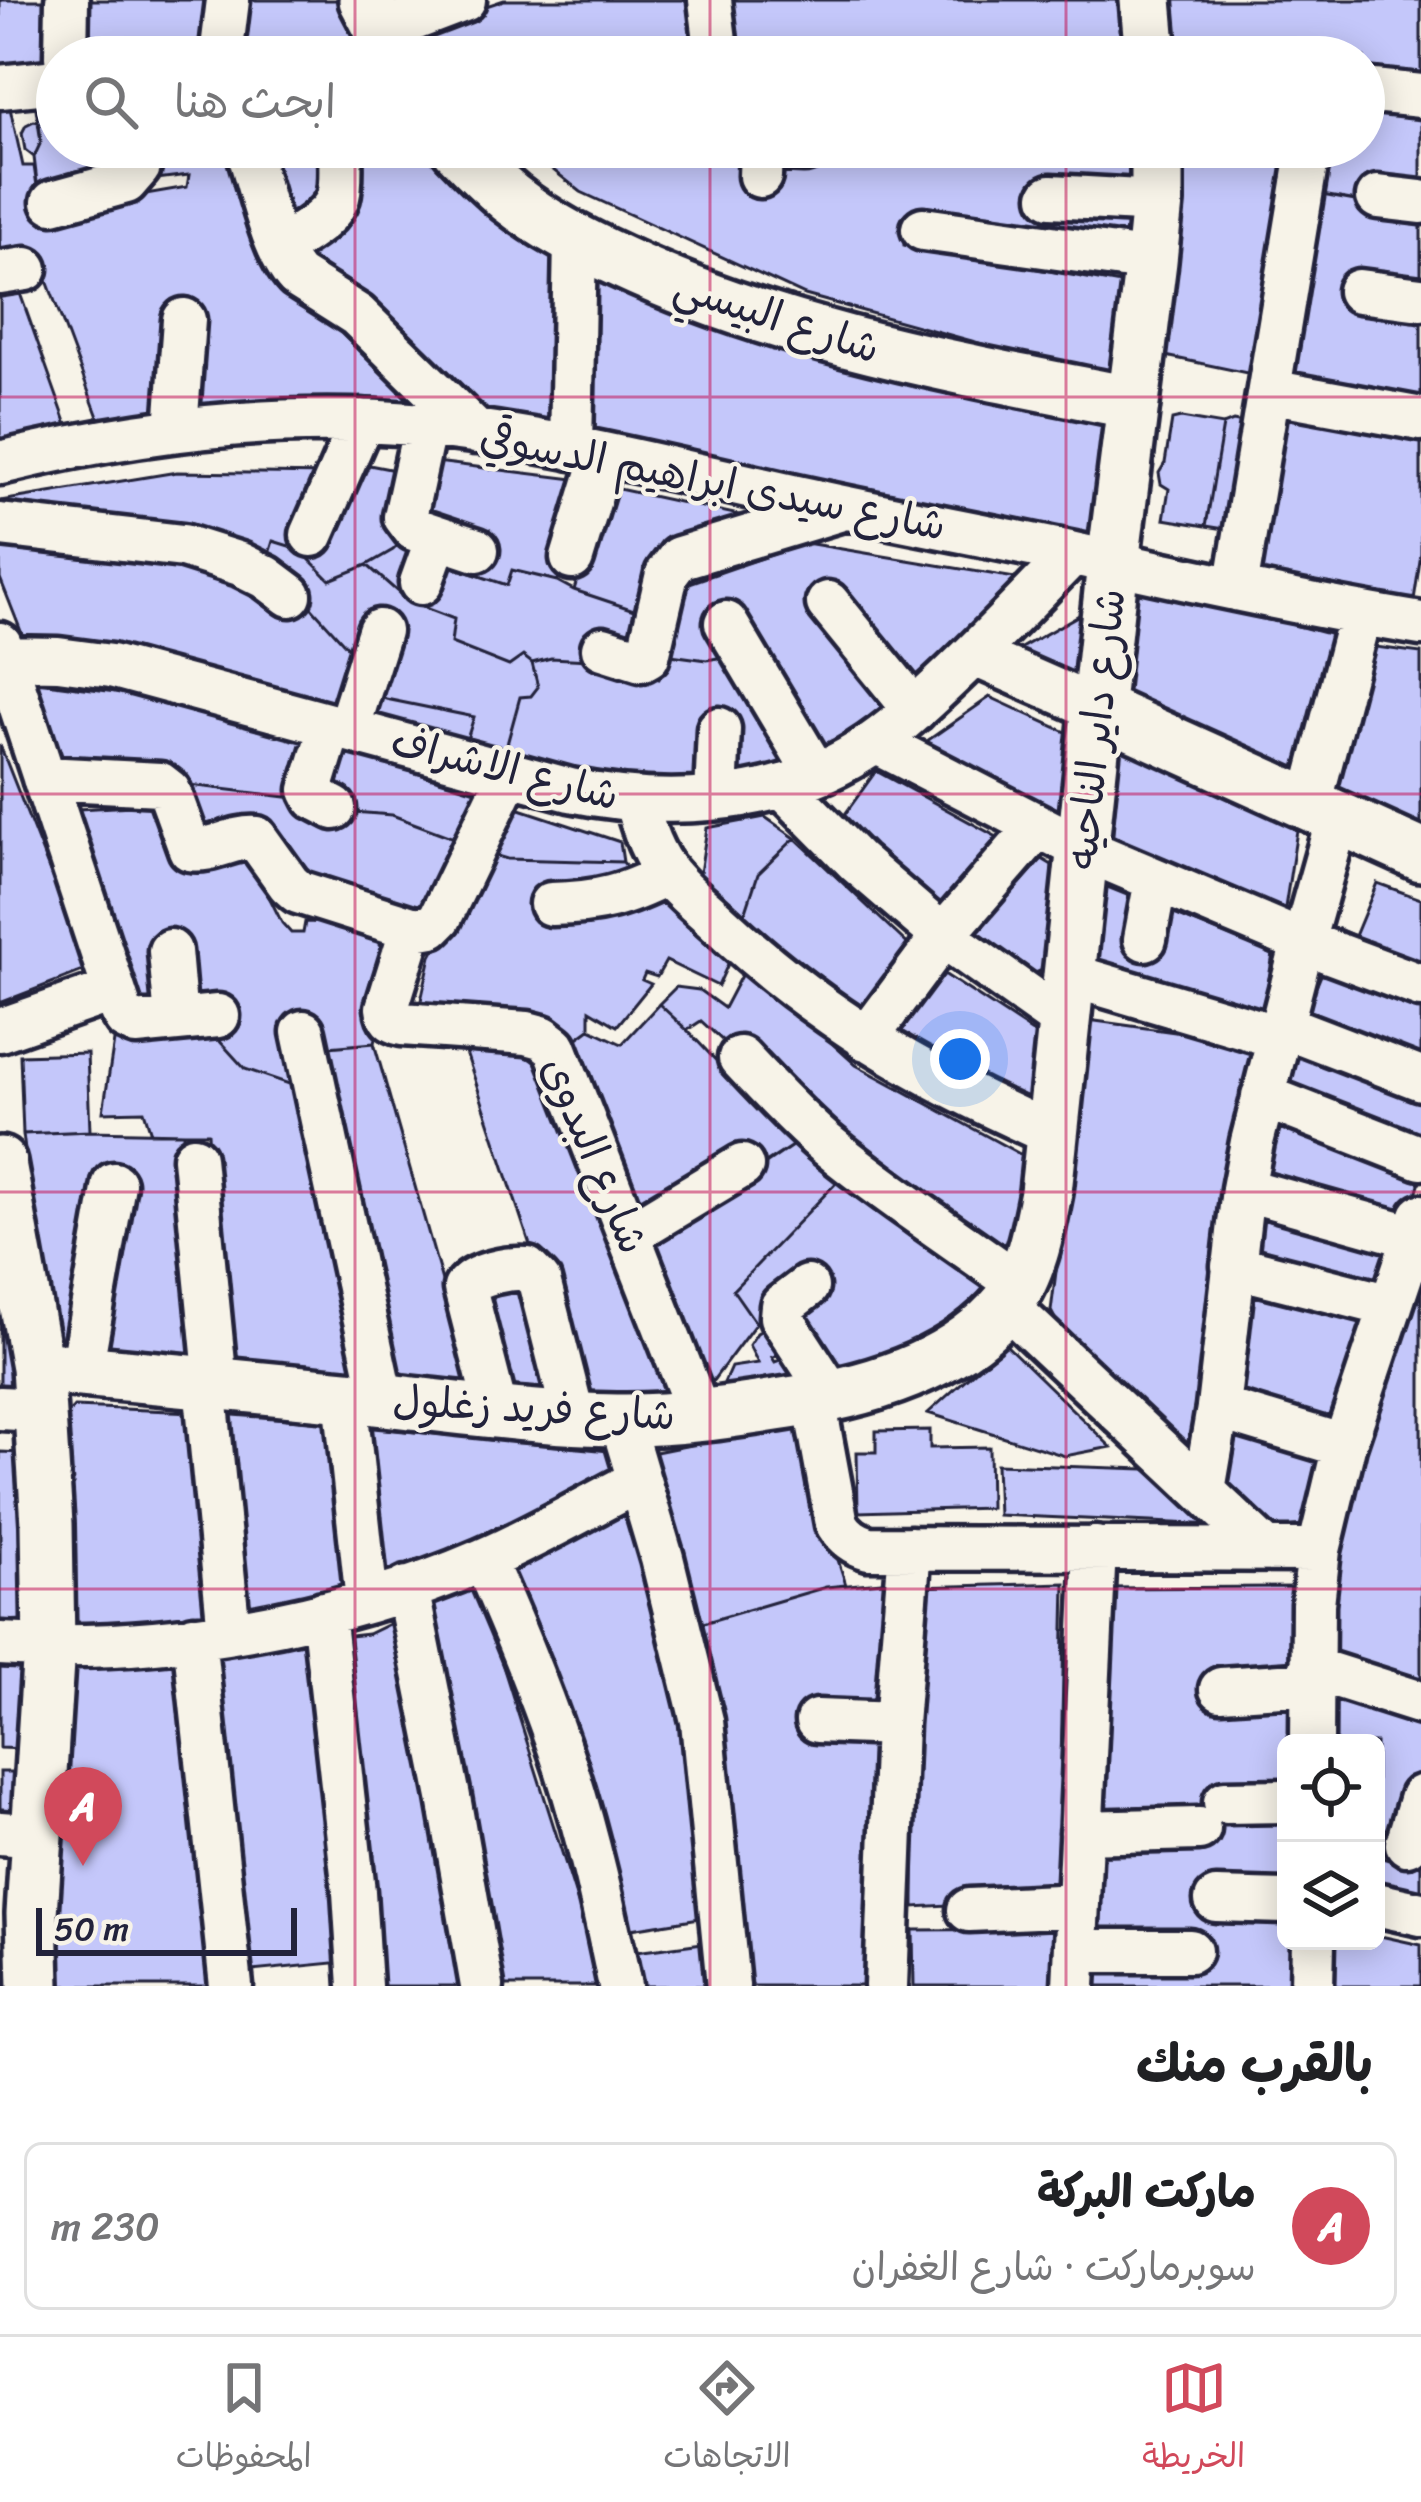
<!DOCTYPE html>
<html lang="ar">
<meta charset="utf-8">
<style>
body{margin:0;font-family:Sriracha,"Playpen Sans Arabic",sans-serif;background:#f2f2f2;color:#202124;direction:rtl}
.controls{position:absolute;right:36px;bottom:36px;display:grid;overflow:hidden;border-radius:18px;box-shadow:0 6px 30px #0003}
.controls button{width:108px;height:108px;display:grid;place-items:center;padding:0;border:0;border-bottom:3px solid #e0e0e0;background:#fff;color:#202124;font:60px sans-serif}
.scale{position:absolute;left:36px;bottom:30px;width:261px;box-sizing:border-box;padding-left:12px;border:6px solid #22223b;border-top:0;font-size:33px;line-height:42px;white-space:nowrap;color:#22223b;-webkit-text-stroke:9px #f7f3e8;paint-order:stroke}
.you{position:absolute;left:960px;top:1059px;width:42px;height:42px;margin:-30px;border:9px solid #fff;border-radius:50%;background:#1a73e8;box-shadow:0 0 0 18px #1a73e833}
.badge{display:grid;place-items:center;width:78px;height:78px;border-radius:50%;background:#d1495b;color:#fff;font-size:39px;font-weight:700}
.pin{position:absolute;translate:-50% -99px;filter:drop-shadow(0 3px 6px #0008)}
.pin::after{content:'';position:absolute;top:63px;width:42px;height:36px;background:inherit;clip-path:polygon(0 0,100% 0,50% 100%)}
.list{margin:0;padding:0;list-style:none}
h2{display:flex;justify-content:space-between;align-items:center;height:156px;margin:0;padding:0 48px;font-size:51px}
h2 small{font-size:39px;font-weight:400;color:#757577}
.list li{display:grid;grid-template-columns:78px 1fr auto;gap:36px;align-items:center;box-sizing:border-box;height:168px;margin:0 24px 24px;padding:0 24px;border:3px solid #e0e0e0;border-radius:18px}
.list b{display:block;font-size:45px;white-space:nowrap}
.list p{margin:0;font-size:39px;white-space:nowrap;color:#757577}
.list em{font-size:39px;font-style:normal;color:#757577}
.icon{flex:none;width:66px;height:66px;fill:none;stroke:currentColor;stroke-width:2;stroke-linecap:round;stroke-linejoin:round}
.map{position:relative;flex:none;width:1421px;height:1986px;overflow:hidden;direction:ltr}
.search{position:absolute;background:#fff;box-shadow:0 6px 30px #0003;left:36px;right:36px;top:36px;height:132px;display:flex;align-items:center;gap:30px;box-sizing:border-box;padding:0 42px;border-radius:66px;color:#757577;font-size:45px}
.sheet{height:348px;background:#fff}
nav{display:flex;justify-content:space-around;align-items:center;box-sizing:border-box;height:168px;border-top:3px solid #e0e0e0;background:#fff;font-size:33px;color:#757577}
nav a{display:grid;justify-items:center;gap:6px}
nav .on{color:#d1495b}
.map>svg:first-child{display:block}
.building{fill:#c4c7fa;stroke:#22223b;stroke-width:3}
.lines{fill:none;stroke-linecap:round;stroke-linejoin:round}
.minor-casing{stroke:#22223b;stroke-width:51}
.tertiary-casing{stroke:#22223b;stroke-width:60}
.minor{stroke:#f7f3e8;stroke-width:42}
.tertiary{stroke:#f7f3e8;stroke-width:51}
.grid{fill:none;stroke:#c2185b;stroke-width:3;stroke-opacity:0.55}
.labels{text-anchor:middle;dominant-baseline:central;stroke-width:9;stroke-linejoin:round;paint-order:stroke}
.street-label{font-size:42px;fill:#22223b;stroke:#f7f3e8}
</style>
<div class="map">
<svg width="1421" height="1986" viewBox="0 0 1421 1986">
<rect width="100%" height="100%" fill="#f7f3e8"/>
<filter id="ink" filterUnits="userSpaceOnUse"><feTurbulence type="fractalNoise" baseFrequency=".00833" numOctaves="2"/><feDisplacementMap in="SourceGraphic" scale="24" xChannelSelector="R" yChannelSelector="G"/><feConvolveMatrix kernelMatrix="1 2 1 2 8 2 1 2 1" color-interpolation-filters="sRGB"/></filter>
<g filter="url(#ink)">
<path class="building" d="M0,0h52l-7,78 -45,7z
M81,0h134l-7,57h-134z
M238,0h112l25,57h-146z
M504,0h197l9,57h-294l-16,-22z
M718,0h407l4,44 -182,13h-222z
M1167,0h254v79l-57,-5v-17l-194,-2z
M35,102h22v45h81l-2,17 -98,27 -4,-34 7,-15z
M1421,103v94l-58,5 -52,-9 8,-46h45v-39z
M10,108l13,58h11l7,46 146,-25 2,-12 -33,4 2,-32h69l65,137 131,131 -257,12 -62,6 -68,-182 -36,4v-145z
M34,121l5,1 2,20 -7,15 -9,-7 -3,-17 4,-8z
M264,147h65l-1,49 -37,34z
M348,147h81l56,58 74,38 -6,185 -69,-6 -184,-165z
M524,147h231l12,11 59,-11h309l1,66 -4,40 -227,-33 -1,25 222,40 -16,94 -305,-84 -224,-103z
M1171,147h126l-31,230 -105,-22z
M1311,193l110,20v199l-142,-36z
M588,267l516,149 -14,129 -511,-110z
M16,282l55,154 -71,14v-165z
M1276,402l145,25v127l-9,59 -169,-41z
M1181,418l42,7 -17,101 -42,-7 5,-30 -8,-5 -2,-11 6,-10 7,-43z
M1233,421l15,3 -17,106 -25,-4 17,-101z
M428,461l154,19 -24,101 -46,-11 -5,15 -73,-24 -21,-46z
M359,463l46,9 -5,71 -7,7 -26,15 -37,15 -20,-20z
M177,472l152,2 -30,75 -26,-8 -9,29 -264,-55v-14z
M605,486l162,35 -100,35 -15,60 -78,-26z
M0,537l219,30 85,32 57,63 -21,60 -314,-78 -26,-66z
M273,541l26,8 31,31 37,-15 42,37 45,17 -3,24 58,23 14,-10 9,7 6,24 -7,9 -11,1 -19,69 -39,-11 12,-38 -88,-18 -19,-12 -6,-25 -57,-63 -40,-29z
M400,543l34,18 73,24 5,-15 45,11 17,9 78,26 -7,29 -56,15 -38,-2 -19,5 -9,-7 -14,10 -58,-23 3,-24 -45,-17 -42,-37 26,-15z
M806,543l209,35v27l-101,87 -99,69 -81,-106 -27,5 -36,-5 -8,-16 9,-50z
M1151,588l193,50 -38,152 -182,-88 7,-110z
M1088,610l-4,80 -72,-37z
M1361,645l60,8v193l-100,-47z
M671,655l36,5 27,-5 60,116 -67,19 -226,-24 19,-69 11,-1 7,-9 -6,-24 19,-5 38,2 70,19z
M30,681l140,18 148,41 -15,59 -130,-16 -109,-8z
M367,687l19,12 88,18 -12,38 -104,-28z
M990,697l78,36v99l-154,-82z
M1120,744l178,80 -16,103 -171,-72z
M0,745l88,224 -88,34z
M337,749l155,47 -25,47 -75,-28 -52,-4 -18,-16z
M876,771l132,72 -65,69 -100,-95z
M173,783l130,16 37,12 52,4 75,28 -41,79 -126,-34 -48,-55 -55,14z
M151,805l30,63 64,-20 37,75 9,10h12l2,-11 60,1 28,39 -19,81 -57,5 -14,29 -14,7 -44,-15 -40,-44 -66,-10 -61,-206z
M508,805l112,37 3,20 -116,-3 -20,-6z
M765,817l30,21 -37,36 -17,52 -44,-34 10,-64z
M795,838l123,116 -54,75 -123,-103 17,-52z
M487,853l20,6 116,3 15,20 -90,37 126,-19 59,53 -15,33 -52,-25 -9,16 -12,-4 -3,7 9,4 -34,42 -27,-16v19l-26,19 -146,-34 13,-58z
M1042,859l10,6v101l-31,13 -49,-42z
M1377,883l44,16v79l-88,-32 6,-17 16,7z
M1105,886l168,68 -11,66 -175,-53z
M1326,963l95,32v72l-121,-41z
M746,966l110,99 173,94 -16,116 -161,-116 -151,-138 -14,9 -28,-26 17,-17 23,3 25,18z
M932,966l111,73 -10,50 -12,24 -145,-75z
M659,1004l28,26 108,114 -40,26 -120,53 -71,-175 26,-19 32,15z
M1088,1020l167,23 -58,413 -135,-124 -11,-21z
M205,1025l40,44 44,15 14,-7 62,311 -144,-12 -13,-243h-57l-7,-22 -41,1 11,-71z
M461,1038l76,5 141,353 -99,11 -40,-135z
M374,1043l101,353 -79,-4 -79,-344z
M87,1053l3,78 -67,3 -3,-79z
M1296,1054l125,39v53l-138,-51z
M1276,1114l145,64 -15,46 -149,-41z
M90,1131l93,2 9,236 -99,-6 -43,-9 -27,-220z
M795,1144l44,36 -106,110 23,33 -47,63 -63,-140z
M839,1180l70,56 93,51 -99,82 -74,10 -41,-65 18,-34 -50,43 -23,-33z
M1254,1207l145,39 -15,49 -137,-35z
M1421,1275v414l-91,-29 2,-108z
M0,1278l18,109h-18z
M1244,1283l133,36 -37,116 -111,-34z
M522,1287l29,114 -53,1 -22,-105z
M770,1326l15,27 -13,4 3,5 13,-5 23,35 -89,10 1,-17 8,-18 27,-4 -9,-18 8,-12z
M1005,1344l106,103 -46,9 -137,-43z
M74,1407l120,5 19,209 -142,3 -8,-205z
M220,1414l120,9 18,162 -115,28z
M1226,1421l107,35 -22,68 -40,5 -53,-48z
M795,1424l51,161 -20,2 -133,39 -47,-172z
M363,1427l246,24 13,30 -241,96z
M930,1430v18l59,-1 1,61 -132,4 -1,-60h19v-21z
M0,1452l22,1 4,167 -26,1z
M996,1464l149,5 72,56 -219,-10z
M634,1509l51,178 21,230 -81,13 -128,-358z
M894,1581l-18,405h-142l-41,-360 133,-39z
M1065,1583l-7,316 -144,8 1,-320z
M478,1587l118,373 6,26h-109l-71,-377z
M1301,1587l1,156h-16v198h14l-3,45h-215l2,-17 110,3 3,-30 -117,-1 22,-353z
M395,1621l79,365h-103l-31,-349 28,-3z
M317,1639l27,323 -102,10 -23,-321z
M0,1646l30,1 -4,102 -26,-1z
M179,1654l36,332h-159l-4,-31 16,-290z
M1325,1694l96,31v54l-20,66 -25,-5v-97h-51z
M0,1772h19l-2,55 -17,-2z
M1421,1835v69l-45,-9v-39l36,11z
M1061,1929l1,57h-148l-1,-56z
M1376,1935l45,10v41h-96l2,-45h49z
M710,1942l4,44h-79l-7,-33z"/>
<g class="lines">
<defs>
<path id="minor" d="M710,0l7,57
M380,32l84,-32
M66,57l1,-57
M221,57l7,-57
M0,87l57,-6
M1364,90l57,6
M247,147c12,37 25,103 50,130l60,38 119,117
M760,176l1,-26 2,-2 41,2 8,-3
M1051,196l106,6
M1378,197l43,5
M53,202l73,-20 13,-15 4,-20
M923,229l228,32
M280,249c18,-14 51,-29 58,-52 4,-15 2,-34 2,-50
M0,273l26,-4
M1359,291l62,8
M1269,391l152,28
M425,425l-20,92 9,12 63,21
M176,429l8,-109
M571,448l4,-208
M0,463c139,-34 280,-51 423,-38 134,13 270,50 401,78 83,18 167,33 250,51 115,26 231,51 347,70
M0,525l183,21 57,18 26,13 24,18
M312,535l50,-114
M572,558l31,-102
M421,583l16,-45
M1236,589l73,-442
M828,603l87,107
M726,623l90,151
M0,644l121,367 5,8 10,5 82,-8
M603,648l38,12 7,-4 19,-82 12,-16 163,-49
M975,655l123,54
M4,658l54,1 53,7 459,124c91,19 196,15 278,-31 33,-18 60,-43 87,-68 48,-44 92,-91 137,-137
M331,725l-20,65 4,8 19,10
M348,729l31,-98
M876,742l207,107 220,93 118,44
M510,773l-70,145 -8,8 -17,3 -6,8 -22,71c1,10 5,14 15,16l125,9 15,4 13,10 145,370
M44,778l116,6 9,7 21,58c22,4 43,-13 66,-11l33,46 9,8 117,37
M782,786l75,76 86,74 121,86
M716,797l3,-68
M635,800c8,26 16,55 35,76 13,16 31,30 47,45 102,96 207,157 335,213
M1310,805l50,-191
M551,904c49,-1 73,-8 117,-30
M1145,939l11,-59
M170,951l6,69
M1069,975l209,62
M1281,1025l140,54
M0,1030l114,-40
M303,1032l79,367
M866,1039l77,-103 95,-110
M740,1058c27,29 55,59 85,85 62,51 130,95 195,142
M1263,1096l158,62
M194,1158l22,226
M1243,1189l178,50
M629,1234l113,-68
M1233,1266l158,40
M807,1287l-25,19 -1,11 52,80
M1006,1305l259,244
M81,1371l33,-187
M205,1383l24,249
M345,1396l22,205
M814,1400l23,124c8,13 17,20 32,24l450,2
M0,1408l39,2
M1218,1408l126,38
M497,1413l-32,-125c11,-15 43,-20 62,-19l12,12 35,138
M621,1420l41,138 40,163 26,265
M1204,1490l14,-82 25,-219 9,-47 51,-200 35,-125
M484,1560c30,68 59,137 82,208 23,71 39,145 54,218
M407,1588l42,209 33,189
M323,1613l31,279 6,94
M194,1637l37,349
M0,1644c157,11 338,-21 483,-84 53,-23 104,-53 155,-79
M1311,1668l110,35
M1221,1689l90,-6
M817,1721l79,3
M1312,1743l1,-139 6,-54 25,-104 77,-230
M1225,1802l61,-1
M1081,1832l118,-3
M0,1833l38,3
M1407,1844l14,-47
M1216,1900l70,2
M1376,1904l45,10
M969,1910l109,-5
M1076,1951h114
M886,1986l10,-262 14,-176
M1074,1986l21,-438
M1312,1986l1,-45"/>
<path id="tertiary" d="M365,0l30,57
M1146,0l5,57
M457,147c17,18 34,35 53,51 34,27 72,46 111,64 162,76 338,106 512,141
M1098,709l323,146
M0,1163l37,204 10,157 2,123 -17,267 2,72
M37,1367c103,9 205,19 308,29 91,8 181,23 272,24 58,1 115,-8 172,-17 78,-11 166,-36 219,-100 23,-30 31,-75 38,-111l67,-629 38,-302 6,-59v-55"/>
</defs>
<use href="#minor" class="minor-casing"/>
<use href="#tertiary" class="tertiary-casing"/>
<use href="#minor" class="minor"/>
<use href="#tertiary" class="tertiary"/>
</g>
</g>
<path class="grid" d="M355,0v57M710,0v57M1066,0v57M355,147v1839M710,147v1839M1066,147v1839M0,397h1421M0,794h1421M0,1192h1421M0,1589h1421"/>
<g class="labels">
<g class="street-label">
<text transform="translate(777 317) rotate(18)">شارع البيسي</text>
<text transform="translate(713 481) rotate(11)">شارع سيدى ابراهيم الدسوقي</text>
<text transform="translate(1096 729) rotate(-84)">شارع داير الناحيه</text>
<text transform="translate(505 768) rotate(14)">شارع الاشراف</text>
<text transform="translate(595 1155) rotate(67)">شارع البدوى</text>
<text transform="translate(534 1408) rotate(3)">شارع فريد زغلول</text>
</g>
</g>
</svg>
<div class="controls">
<button><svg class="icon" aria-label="locate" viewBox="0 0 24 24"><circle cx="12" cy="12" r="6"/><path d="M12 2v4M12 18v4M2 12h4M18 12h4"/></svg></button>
<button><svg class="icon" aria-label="layers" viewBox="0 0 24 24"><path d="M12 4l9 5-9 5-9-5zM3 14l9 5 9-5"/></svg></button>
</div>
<div class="scale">50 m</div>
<div class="you"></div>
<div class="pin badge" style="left:83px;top:1866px">A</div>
<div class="search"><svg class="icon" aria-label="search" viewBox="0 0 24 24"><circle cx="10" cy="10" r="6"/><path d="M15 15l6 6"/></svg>ابحث هنا</div>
</div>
<section class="sheet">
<h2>بالقرب منك<small></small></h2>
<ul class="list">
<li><span class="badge">A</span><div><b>ماركت البركة</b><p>سوبرماركت · شارع الغفران</p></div><em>230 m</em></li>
</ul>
</section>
<nav>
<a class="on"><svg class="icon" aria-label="map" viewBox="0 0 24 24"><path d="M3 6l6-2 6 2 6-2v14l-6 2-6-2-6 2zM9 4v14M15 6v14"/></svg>الخريطة</a>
<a><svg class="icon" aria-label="directions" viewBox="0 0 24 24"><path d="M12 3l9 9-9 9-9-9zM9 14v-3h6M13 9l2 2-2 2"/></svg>الاتجاهات</a>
<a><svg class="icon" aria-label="saved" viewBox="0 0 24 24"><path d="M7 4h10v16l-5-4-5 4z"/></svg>المحفوظات</a>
</nav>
